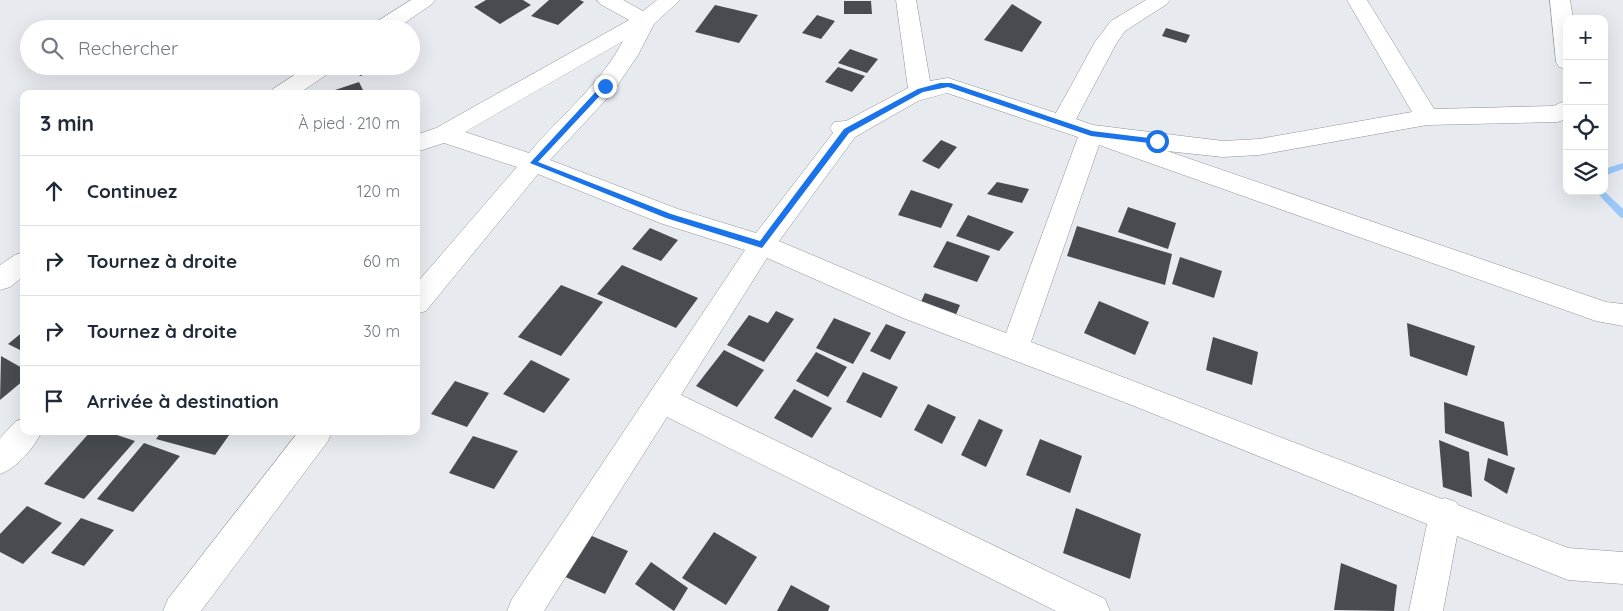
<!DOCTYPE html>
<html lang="fr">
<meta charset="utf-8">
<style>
body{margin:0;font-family:Quicksand,sans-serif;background:#f6f6f7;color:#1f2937}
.controls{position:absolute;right:15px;top:15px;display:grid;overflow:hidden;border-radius:10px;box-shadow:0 5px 20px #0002}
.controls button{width:45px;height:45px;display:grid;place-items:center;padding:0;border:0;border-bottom:1px solid #e0e1e3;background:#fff;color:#1f2937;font:25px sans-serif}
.stop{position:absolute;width:15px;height:15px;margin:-11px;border:4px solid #1a73e8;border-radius:50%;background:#fff}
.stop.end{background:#1a73e8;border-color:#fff;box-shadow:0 1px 5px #0008}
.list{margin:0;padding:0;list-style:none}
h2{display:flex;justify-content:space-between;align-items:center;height:65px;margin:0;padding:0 20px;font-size:21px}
h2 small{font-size:16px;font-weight:400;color:#747a83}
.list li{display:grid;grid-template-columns:32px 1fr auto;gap:15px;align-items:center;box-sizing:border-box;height:70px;padding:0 20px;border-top:1px solid #e0e1e3}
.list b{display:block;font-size:19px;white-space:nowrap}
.list em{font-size:16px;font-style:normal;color:#747a83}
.icon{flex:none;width:28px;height:28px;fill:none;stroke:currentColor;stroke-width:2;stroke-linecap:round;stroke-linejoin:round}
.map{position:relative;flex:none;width:1623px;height:611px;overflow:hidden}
.search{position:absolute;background:#fff;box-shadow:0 5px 20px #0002;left:20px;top:20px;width:400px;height:55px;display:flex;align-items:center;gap:12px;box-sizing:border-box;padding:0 18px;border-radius:28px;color:#747a83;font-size:19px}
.panel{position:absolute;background:#fff;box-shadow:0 5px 20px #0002;left:20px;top:90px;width:400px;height:345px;border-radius:10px}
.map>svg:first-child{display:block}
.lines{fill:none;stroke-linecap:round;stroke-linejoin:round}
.stream{fill:#9ac8f9;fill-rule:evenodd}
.building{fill:#484c50}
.minor-casing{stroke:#8f9397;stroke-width:1}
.minor{fill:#fff;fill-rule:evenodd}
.route{fill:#1a73e8}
</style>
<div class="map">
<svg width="1623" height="611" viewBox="0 0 1623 611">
<rect width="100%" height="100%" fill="#e7ebf0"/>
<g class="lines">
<path class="stream" d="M1623,163v6l-19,7v-7z
M1595,191h9l19,18v9l-3,-1z"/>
</g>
<path class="building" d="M486,0h37l8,5 -31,19 -26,-17z
M549,0h31l4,2 -26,23 -27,-9z
M844,1h27l1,13h-28z
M1012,4l30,18 -20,30 -38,-12z
M715,5l43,10 -19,28 -44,-11z
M817,15l18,6 -14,18 -19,-6z
M1166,28l24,7 -4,8 -24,-7z
M850,49l28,10 -11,14 -29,-10z
M355,66h33v1l-28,9z
M838,67l27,9 -13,16 -27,-10z
M359,82l6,12h-39v-1z
M941,140l16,7 -18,22 -17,-8z
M997,182l32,7 -7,14 -35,-9z
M911,190l42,14 -12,24 -43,-13z
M1128,207l48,16 -8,26 -50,-17z
M968,215l46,17 -15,19 -43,-15z
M1077,226l95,28 -7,31 -98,-29z
M650,228l28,12 -17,21 -29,-12z
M947,241l43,15 -13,26 -44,-15z
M1180,257l42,14 -8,27 -42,-14z
M622,265l76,33 -22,30 -79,-34z
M561,285l42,17 -42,54 -43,-19z
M925,293l35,12 -5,12 -35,-13z
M1099,301l50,21 -14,33 -51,-22z
M776,311l18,8 -30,43 -37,-17 22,-30 19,8z
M834,318l37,15 -18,31 -37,-16z
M1407,323l68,23 -8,30 -57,-20z
M886,324l20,8 -16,28 -20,-9z
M24,331v21l-16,-8z
M1213,337l45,15 -6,33 -46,-15z
M724,350l40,20 -27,37 -41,-21z
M816,352l31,15 -19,30 -32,-16z
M1,356l23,13v11l-24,20z
M531,360l39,19 -26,34 -41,-19z
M863,372l35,15 -17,31 -35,-16z
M455,381l34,12 -22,34 -36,-13z
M794,389l38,19 -20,30 -38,-20z
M1444,402l60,20 4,34 -63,-23z
M928,404l28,13 -14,27 -28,-14z
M979,419l24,11 -17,37 -25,-12z
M91,431h14l30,10 -51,58 -40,-15z
M162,431h70l-17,24 -59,-16z
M473,436l45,15 -24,38 -45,-16z
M1040,439l42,17 -12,37 -44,-18z
M1439,440l30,12 3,45 -29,-10z
M144,443l36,13 -47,56 -36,-13z
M1488,458l27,10 -8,26 -23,-14z
M27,506l35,17 -39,41 -23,-12v-18z
M1076,508l65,26 -11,45 -67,-26z
M81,518l33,12 -30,36 -33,-13z
M714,532l43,25 -31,48 -44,-27z
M587,534l41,17 -23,43 -42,-18z
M651,562l37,26 -14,23 -39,-27z
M1341,563l56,22 -3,26 -60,-1z
M791,585l39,21 -2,5h-51z"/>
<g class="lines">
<defs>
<path id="minor" d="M411,0h24l-3,4 -36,25h-25l2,-5z
M597,0h26l20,11 14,-11h23l-26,24 -16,31 -25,37 -63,68 128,49 78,24 77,-100 -3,-5 4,-6 12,-1 62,-33 -12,-88h20l14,81 18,-3 108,35 39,-71 16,-21 35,-21h24l-3,4 -42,27 -9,13 -40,75 17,6 130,16 36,-2 153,-27 -65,-112h20l67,109 119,-3 14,-6v19l-10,3 -130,3 -168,30 -36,2 -56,-6 439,151 17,2v22l-27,-5 -497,-176 -68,197 411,157 3,-1 11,4 2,3 110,43 55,4v32l-55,-4 -111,-44 -14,75h-34l18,-87 -298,-120 -226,-86 -136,-60 -86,137 424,204 5,12h-54l-389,-194 -123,194h-37l5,-12 233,-349 -85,-27 -122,-49 -112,137 -10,3v-30l101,-117 -73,-24 -28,9v-17l20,-7 193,-108 -29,-16zM623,41c-23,44 -63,75 -94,112l-64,-21zM947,93l131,44 -72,196 -83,-31 -144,-61 76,-104 63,-36z
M1550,0h20l3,19h-6v50l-8,-2 -3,-5z
M308,66h27l-3,5 -34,23h-28l3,-5z
M24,252v24l-14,11 -10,3v-25l15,-10z
M24,419v12h18c-8,17 -25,37 -42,43v-36l16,-17z
M299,431h33l-4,10 -127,170h-38l5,-12z"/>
</defs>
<use href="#minor" class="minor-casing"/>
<use href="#minor" class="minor"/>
</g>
<path class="route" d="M940,83h11l141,48 65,8 4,2 -4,3 -66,-8 -143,-49 -25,5 -74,41 -87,115 -96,-30 -136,-55 72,-78h5v3l-69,74 133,52 89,27 84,-112 74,-40z"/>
</svg>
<div class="controls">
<button>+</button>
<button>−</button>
<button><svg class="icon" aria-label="locate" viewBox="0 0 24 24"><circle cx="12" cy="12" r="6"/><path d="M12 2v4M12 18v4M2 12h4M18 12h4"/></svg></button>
<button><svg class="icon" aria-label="layers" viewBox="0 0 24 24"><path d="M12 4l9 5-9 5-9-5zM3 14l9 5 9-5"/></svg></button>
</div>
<div class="stop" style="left:1157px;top:141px"></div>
<div class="stop end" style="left:605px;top:86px"></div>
<div class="search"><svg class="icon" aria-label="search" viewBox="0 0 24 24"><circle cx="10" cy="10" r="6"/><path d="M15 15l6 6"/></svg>Rechercher</div>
<section class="panel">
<h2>3 min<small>À pied · 210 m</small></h2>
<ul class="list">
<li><svg class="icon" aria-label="ahead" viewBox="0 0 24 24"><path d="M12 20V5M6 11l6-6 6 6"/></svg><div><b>Continuez</b></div><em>120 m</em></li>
<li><svg class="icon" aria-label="right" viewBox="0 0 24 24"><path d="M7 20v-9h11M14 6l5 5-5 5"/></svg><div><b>Tournez à droite</b></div><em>60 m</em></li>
<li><svg class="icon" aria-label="right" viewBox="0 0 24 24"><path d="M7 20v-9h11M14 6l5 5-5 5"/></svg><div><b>Tournez à droite</b></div><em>30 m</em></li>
<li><svg class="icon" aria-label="arrive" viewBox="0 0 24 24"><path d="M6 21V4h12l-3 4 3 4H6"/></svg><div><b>Arrivée à destination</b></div></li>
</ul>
</section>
</div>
